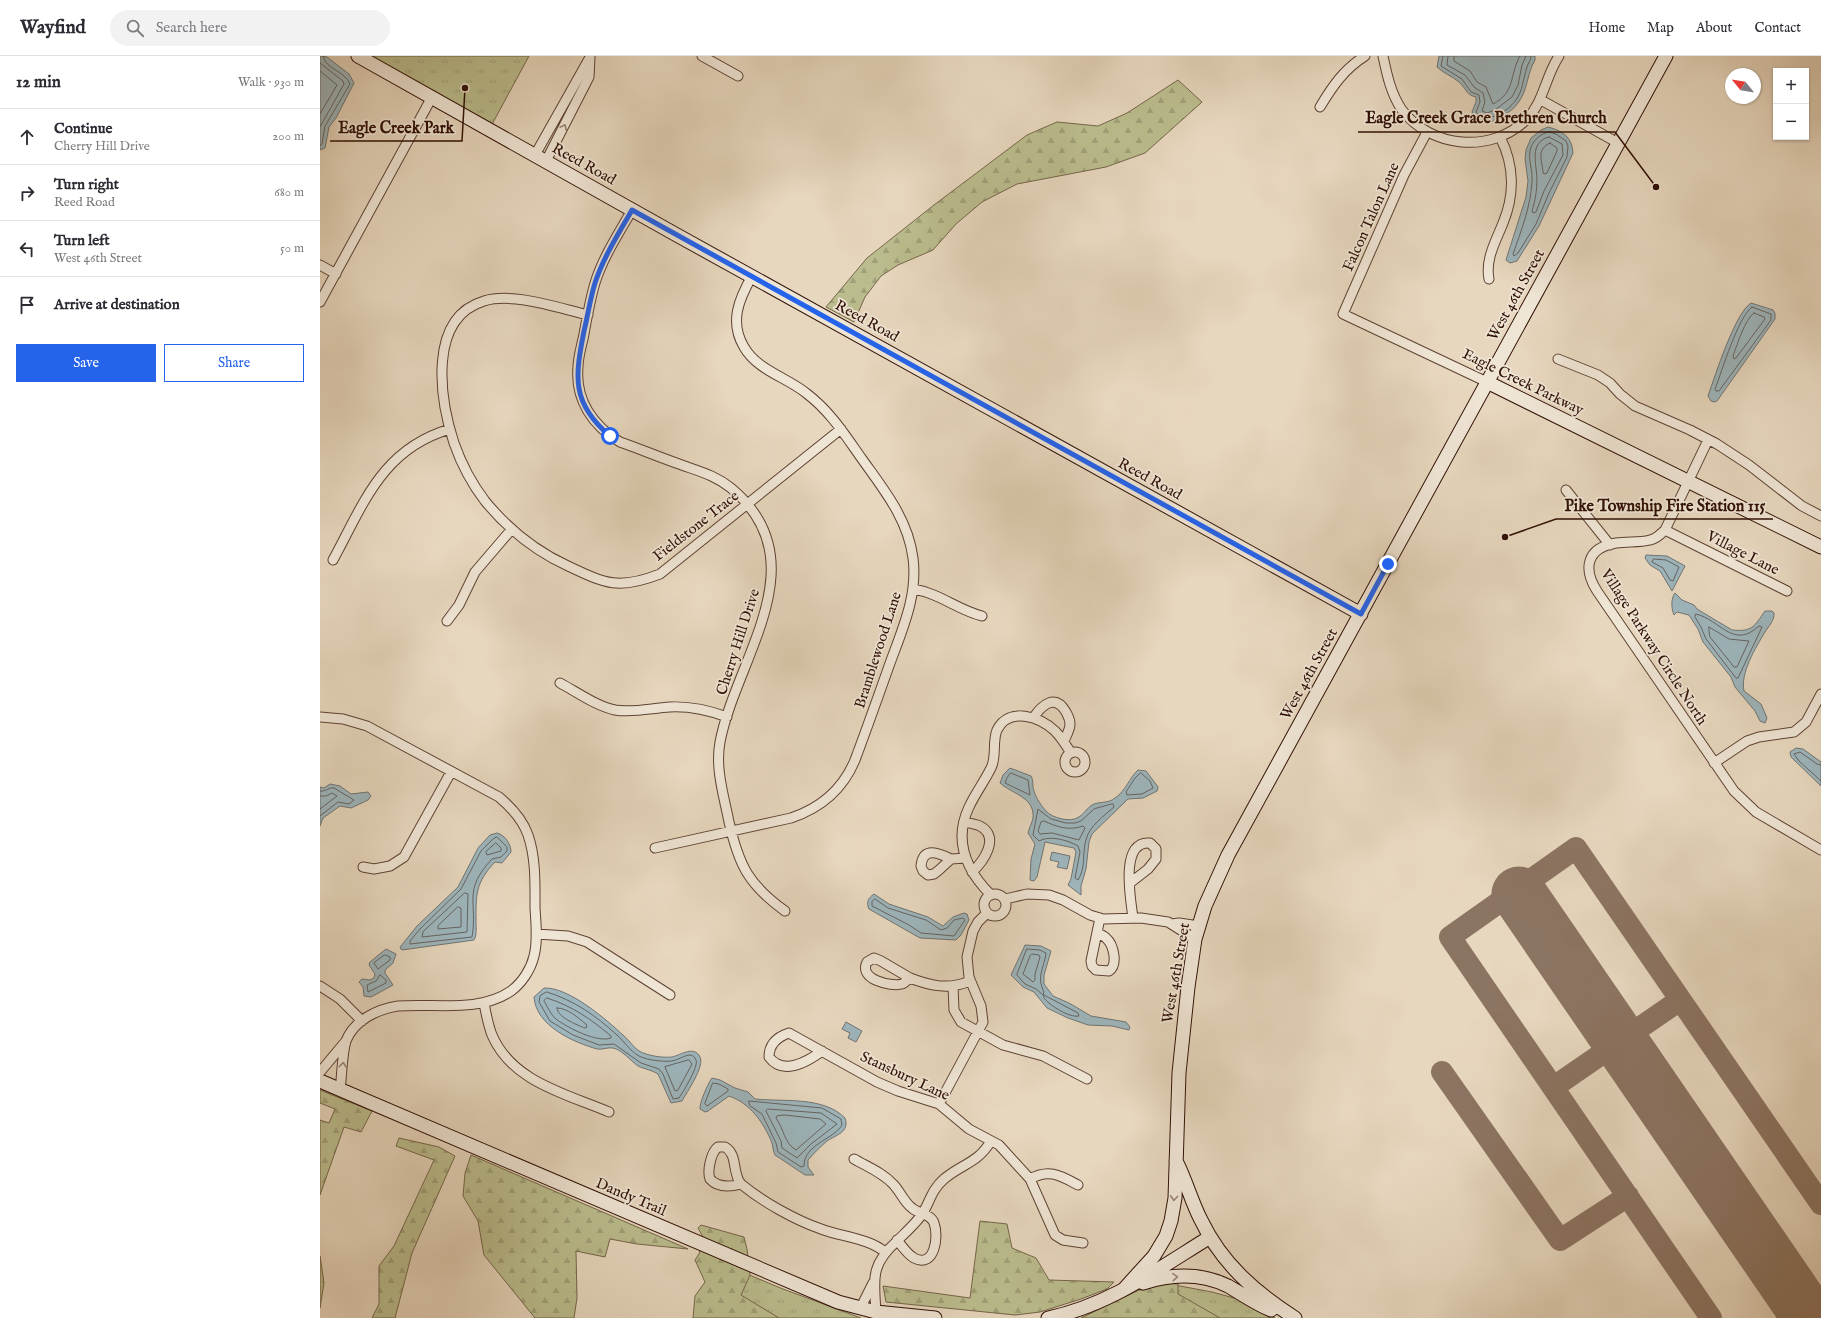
<!DOCTYPE html>
<meta charset="utf-8">
<style>
body{margin:0;font-family:"IM FELL English",serif;background:#f2f2f3;color:#2b2b33}
.controls{position:absolute;right:12px;top:12px;display:grid;overflow:hidden;border-radius:0px;box-shadow:0 1px 3px #0004}
.controls button{width:36px;height:36px;display:grid;place-items:center;padding:0;border:0;border-bottom:1px solid #e1e1e2;background:#fff;color:#2b2b33;font:20px sans-serif}
.compass{position:absolute;left:1405px;top:12px;width:36px;height:36px;border-radius:50%;background:#fff;box-shadow:0 1px 3px #0004;rotate:300deg}
.stop{position:absolute;width:12px;height:12px;margin:-9px;border:3px solid #2563eb;border-radius:50%;background:#fff}
.stop.end{background:#2563eb;border-color:#fff;box-shadow:0 1px 4px #0008}
.list{margin:0;padding:0;list-style:none}
h2{display:flex;justify-content:space-between;align-items:center;height:52px;margin:0;padding:0 16px;font-size:17px}
h2 small{font-size:13px;font-weight:400;color:#7c7c81}
.list li{display:grid;grid-template-columns:26px 1fr auto;gap:12px;align-items:center;box-sizing:border-box;height:56px;padding:0 16px;border-top:1px solid #e1e1e2}
.list b{display:block;font-size:15px;white-space:nowrap}
.list p{margin:0;font-size:13px;white-space:nowrap;color:#7c7c81}
.list em{font-size:13px;font-style:normal;color:#7c7c81}
.actions{display:flex;gap:8px;padding:12px 16px}
.actions a{flex:1;padding:9px 0;border:1px solid #2563eb;border-radius:0px;text-align:center;font-size:14px;color:#2563eb}
.actions .main{background:#2563eb;color:#fff}
.icon{flex:none;width:22px;height:22px;fill:none;stroke:currentColor;stroke-width:2;stroke-linecap:round;stroke-linejoin:round}
.map{position:relative;flex:none;width:1501px;height:1262px;overflow:hidden}
header{display:flex;align-items:center;gap:24px;box-sizing:border-box;height:56px;padding:0 20px;background:#fff;border-bottom:1px solid #e1e1e2}
header strong{font-size:19px}
nav{display:flex;gap:22px;margin-inline-start:auto;font-size:14px}
.search{width:280px;height:36px;background:#f2f2f3;display:flex;align-items:center;gap:10px;box-sizing:border-box;padding:0 14px;border-radius:22px;color:#7c7c81;font-size:15px}
main{display:flex}
aside{flex:1;background:#fff}
.map>svg:first-child{display:block}
.grass{fill:url(#grass-tufts);stroke:#76664a}
.forest{fill:url(#forest-firs);stroke:#76664a}
.water{fill:#9db6bd;stroke:#717473}
.lines{fill:none;stroke-linecap:round;stroke-linejoin:round}
.shore{stroke:#666361;stroke-width:1}
.taxiway{stroke:#8c7462;stroke-width:22}
.runway{stroke:#8c7462;stroke-width:55}
.street-casing{stroke:#5e4233;stroke-width:11}
.secondary-casing{stroke:#301005;stroke-width:15}
.street{stroke:#efe5d5;stroke-width:9}
.secondary{stroke:#efe5d5;stroke-width:13}
.oneway{stroke:#998577}
.route{stroke:#2563eb;stroke-width:5}
.labels{text-anchor:middle;dominant-baseline:central;stroke-width:3.5;stroke-linejoin:round;paint-order:stroke}
.street-label{font-size:15px;fill:#301005;stroke:#efe5d5}
.leader{fill:none;stroke:#301005;stroke-width:1.5}
.callout-dot{fill:#301005;stroke:#efe5d5;stroke-width:1.5}
.callout-label{font-size:16px;text-anchor:middle;font-weight:bold;fill:#301005;stroke:#efe5d5;stroke-width:3.5;stroke-linejoin:round;paint-order:stroke}
</style>
<header>
<strong>Wayfind</strong>
<div class="search"><svg class="icon" aria-label="search" viewBox="0 0 24 24"><circle cx="10" cy="10" r="6"/><path d="M15 15l6 6"/></svg>Search here</div>
<nav><a>Home</a><a>Map</a><a>About</a><a>Contact</a></nav>
</header>
<main>
<aside>
<h2>12 min<small>Walk · 930 m</small></h2>
<ul class="list">
<li><svg class="icon" aria-label="ahead" viewBox="0 0 24 24"><path d="M12 20V5M6 11l6-6 6 6"/></svg><div><b>Continue</b><p>Cherry Hill Drive</p></div><em>200 m</em></li>
<li><svg class="icon" aria-label="right" viewBox="0 0 24 24"><path d="M7 20v-9h11M14 6l5 5-5 5"/></svg><div><b>Turn right</b><p>Reed Road</p></div><em>680 m</em></li>
<li><svg class="icon" aria-label="left" viewBox="0 0 24 24"><path d="M17 20v-9H6M10 6l-5 5 5 5"/></svg><div><b>Turn left</b><p>West 46th Street</p></div><em>50 m</em></li>
<li><svg class="icon" aria-label="arrive" viewBox="0 0 24 24"><path d="M6 21V4h12l-3 4 3 4H6"/></svg><div><b>Arrive at destination</b></div></li>
</ul>
<div class="actions"><a class="main">Save</a><a>Share</a></div>
</aside>
<div class="map">
<svg width="1501" height="1262" viewBox="0 0 1501 1262">
<defs>
<pattern id="grass-tufts" width="24" height="20" patternUnits="userSpaceOnUse"><rect width="24" height="20" fill="#bbbd8e"/><path d="M3 7l-1-3M5 7V3M7 7l1-3M15 17l-1-3M17 17v-4M19 17l1-3" fill="none" stroke="#a1a179"/></pattern>
<pattern id="forest-firs" width="22" height="20" patternUnits="userSpaceOnUse"><rect width="22" height="20" fill="#bbbd8e"/><path d="M5 1l3.5 6h-7zM16 11l3.5 6h-7z" fill="#a1a179"/></pattern>
</defs>
<rect width="100%" height="100%" fill="#e7d7be"/>
<filter id="stains"><feTurbulence type="fractalNoise" baseFrequency=".005" numOctaves="4"/><feColorMatrix values="0 0 0 0 .2 0 0 0 0 .09 0 0 0 0 .02 0 0 0 .5 -.17"/></filter>
<radialGradient id="worn" r=".72"><stop offset=".6" stop-color="#630" stop-opacity="0"/><stop offset="1" stop-color="#630" stop-opacity=".3"/></radialGradient>
<path class="grass" d="M41,0h168l-39,72z
M410,1211l53,22 78,29h-157z
M844,1227l48,9 33,9 30,17h-194l58,-28z"/>
<path class="forest" d="M858,24l24,22 -57,51 -39,14 -89,17 -35,18 -26,22 -23,26 -35,15 -17,11 -16,21 -11,25 -28,-15 41,-49 67,-53 93,-70 30,-13 41,4 29,-13z
M0,1034l52,21 -11,21 -17,-5 -24,68v-75l9,3 6,-14 -15,-6z
M79,1082l40,9 16,9 -43,97 -17,65h-23l7,-14v-38l15,-20 40,-86 -38,-14z
M151,1099l217,94 -51,-5 -27,-5 -5,18 -29,-6 1,47 -3,20h-39l-51,-63 -6,-34 -15,-25 2,-23z
M660,1165l27,3 5,24 24,10 13,22 65,2 -7,7 -26,10 -41,13 -25,3 -129,-13 -3,-16 87,12z
M381,1169l43,12 3,12 3,26 -9,20 38,23h-86l2,-22 10,-14 -10,-22 4,-6 4,-17 -5,-9z
M0,1200l4,27 -4,25z
M844,1227l14,1v10l42,24h-139l58,-28z"/>
<path class="water" d="M1,0l6,1 22,17 5,9 -18,35 -7,9 -4,21 -5,2v-92z
M1119,0h96v4c-8,13 -7,30 -17,43 -3,5 -9,9 -14,12 -5,4 -11,7 -17,7 -7,0 -13,-4 -15,-10l4,-10v-5c-10,-2 -10,-9 -17,-15 -7,-6 -16,-9 -22,-15z
M1228,71c15,4 24,10 25,26l-34,73 -22,35 -7,2 -4,-3 20,-63 2,-16 -3,-22 1,-9 5,-12 10,-8z
M1431,247l22,7 2,3v6l-58,82 -3,1 -3,-1 -3,-5c7,-20 27,-83 43,-93z
M1326,499l21,1 18,10 -13,25 -12,-20 -10,-6 -5,-7z
M1355,537l7,7 12,5 3,4 35,21c20,2 22,-3 33,-19h7l2,2c1,7 -6,14 -9,19 -9,15 -25,41 -21,59l17,13 6,14 -2,5 -5,-2 -5,-10 -20,-24 -4,-10 -28,-35 -5,-13 -9,-14 -12,-3 -3,3c-3,-7 -3,-17 1,-22z
M1476,692l7,1 18,13v24l-30,-29 -1,-5z
M690,712l21,8c3,5 1,10 3,15 2,7 8,16 13,21 6,6 24,11 32,5 5,-3 8,-9 13,-12 7,-4 16,-1 23,-7 11,-7 14,-20 23,-28l8,1 12,16 -1,4 -14,7 -15,1 -36,35 -3,8 -3,27 -5,17v9l-13,-10 3,-6 5,-27 -2,-4 -29,-6 -8,35 -3,4 -4,-1 1,-21 4,-15 -7,-11c1,-5 4,-10 5,-15 2,-21 -21,-24 -33,-35l3,-8z
M10,728l10,2 11,8 17,-2 3,4 -3,4 -17,8 -11,-2 -17,12 -3,8v-39l4,1z
M177,777c8,2 14,11 14,19l-9,11 -7,-1c-20,21 -19,33 -19,60 0,6 1,13 -2,18l-72,10 -2,-2 1,-2 16,-20 41,-39 20,-39 12,-13z
M732,796l18,4 -3,13 -10,-2 2,-5 -9,-2z
M554,838l15,10 39,13 15,9 10,-9 11,-4 3,1 2,6 -8,15 -5,5 -36,-2 -51,-29c-3,-6 -1,-11 5,-15z
M705,889l16,1 10,5 -7,24v9l9,12 16,7 22,13 35,6 4,5 -1,3 -17,-4 -24,-1 -20,-7 -21,-10 -13,-16 -11,-5 -12,-12z
M66,893l10,5 -3,9 -8,7v3l8,12 -22,12 -7,-1 -1,-9 -4,-5 3,-3 8,1 4,-2 1,-4 -6,-9 1,-3z
M224,932c25,-1 63,32 80,48 6,5 9,11 15,15 9,5 24,7 33,6 9,-2 22,-12 28,0 5,9 -13,35 -18,44l-11,2 -13,-29c-6,-4 -14,-5 -20,-8 -8,-6 -16,-16 -25,-18 -5,-1 -11,2 -16,1 -24,-7 -61,-23 -63,-52z
M526,966l16,9 -6,11 -8,-4 2,-5 -8,-4z
M392,1022l8,2 15,8 13,4 7,7c29,3 68,-3 90,19 5,14 -9,17 -18,23 -7,6 -13,12 -19,19v7l6,8h-9l-30,-20c-2,-4 -2,-8 -3,-12 -8,-20 -22,-40 -43,-47l-21,15 -3,1 -5,-3c-1,-5 8,-26 12,-31z"/>
<g class="lines">
<path class="shore" d="M1123,0l-2,10 21,13 9,13 8,3 1,7 -4,10c11,13 31,0 40,-12 7,-10 7,-21 11,-33 1,-4 4,-6 4,-11
M1128,0l-1,9 18,10 9,12 9,6 2,9 -3,9 5,2 8,-3 17,-13 6,-12 4,-20 4,-9
M1134,0v5l16,10 7,11 9,5 7,17c23,-12 16,-29 27,-48
M0,7l23,18 1,3 -24,43
M0,15l17,14 -17,29
M1229,76l7,2 10,7 2,5 -1,11 -18,36 -13,31 -18,29 -4,3 -1,-2c8,-23 18,-48 19,-73 1,-11 -5,-23 -1,-34 3,-7 10,-14 18,-15z
M1229,81l13,7 1,11 -19,36 -8,21 -3,1 -1,-2c3,-10 5,-20 5,-31 0,-15 -9,-38 12,-43z
M1230,87l7,5v3l-10,22 -3,1 -1,-2c-1,-11 -7,-23 7,-29z
M0,90l2,-2 3,-18 25,-42c-5,-13 -25,-15 -27,-28
M1432,251l19,7v6l-52,71h-3l-1,-2c7,-18 23,-72 37,-82z
M1434,257l10,4 1,2 -29,39 -2,1 -1,-3c4,-11 12,-37 21,-43z
M1334,503l12,1 13,7 -6,14 -3,-1 -7,-12 -11,-6z
M1376,558c25,6 37,36 63,12l3,1 -24,51h-2l-30,-39 -5,-12 -6,-10z
M1389,571l20,12 20,2 -12,26h-3l-24,-30z
M1501,709l-4,-1 -17,-12 -6,2 5,7 22,20
M691,717l17,7 2,15 -25,-12 2,-5z
M821,717l9,8 3,7 -11,6 -15,1 -1,-3 9,-14z
M0,735c6,1 9,-4 14,-3l20,12 -5,4 -11,-2 -18,14
M0,740h6l6,-3 5,3 -17,13
M793,748l1,3c-10,9 -25,19 -28,33 -4,13 0,28 -8,40l-3,-2 5,-26 -2,-6c-10,-6 -29,-11 -39,-5l-6,-6 5,-26 13,10 15,4h9l6,-2 13,-12z
M724,765c13,6 25,10 39,5l2,2 -6,12 -27,-7 -12,1 -2,-3 3,-9z
M177,781l10,10v4l-6,6 -9,2c-30,32 -14,43 -20,78l-62,7v-3l10,-12 41,-40 20,-38 12,-12z
M176,787l5,5v3l-14,4 -1,-3z
M145,837l3,1 -1,38 -45,5 1,-5z
M555,843l13,9 38,12 15,10 6,-2 7,-8 9,-2 2,2 -11,16 -33,-3 -12,-8 -37,-19v-4z
M138,851l3,1v19l-23,2v-3z
M707,893l13,1 6,3c-2,16 -10,23 -2,39l-1,3 -7,-6 -11,-5 -8,-9z
M712,898l7,1 1,2 -5,17v6l-2,2 -10,-8 7,-18z
M65,899l5,2v3l-12,9 -4,-6z
M60,919l6,5v3l-18,9 -1,-7 9,-4z
M227,936c28,9 48,23 70,43 7,6 13,16 22,21 8,4 23,6 33,5 6,-1 11,-5 17,-6 4,0 6,2 7,5 3,6 -13,32 -17,38l-6,1 -10,-25 -4,-5 -18,-6 -27,-19 -15,1 -26,-10 -23,-14 -11,-19 1,-6z
M724,939l34,18 1,3c-10,2 -30,-11 -35,-18z
M227,942c25,8 44,21 64,38v2c-14,5 -43,-10 -55,-19 -5,-4 -9,-13 -12,-18z
M237,952c11,0 21,10 29,16l1,3 -2,1c-8,-3 -28,-11 -28,-20z
M369,1004l3,4 -14,26 -3,1 -10,-24z
M393,1027l6,1 9,5v2l-21,15 -2,-2z
M429,1045l73,7 19,11 1,6c-9,15 -38,19 -38,41l-3,1 -23,-15 -2,-9 -14,-29 -12,-8z
M448,1053l53,4 16,11 -26,20 -14,14 -15,-10 -1,-7 -15,-30z
M465,1059l35,4 6,5 -30,26c-12,-7 -12,-21 -20,-32l1,-2z"/>
<path class="taxiway" d="M1122,1016l118,168 68,-44
M1238,1028l122,-84
M1391,1262l-261,-381 126,-89 245,356"/>
<path class="runway" d="M1199,838l291,424"/>
<defs>
<path id="street" d="M382,0l36,20
M1063,0c4,19 8,38 19,54 29,38 89,44 124,10 18,-18 19,-43 33,-64
M1221,44l77,43
M1000,51c12,-20 24,-38 45,-51
M1107,76l-23,43 -61,139 144,68
M215,99l54,-96
M226,105l43,-84 1,-20
M312,154c-13,23 -29,47 -37,73 -5,17 -8,34 -11,51 -2,11 -6,22 -6,33 -3,33 15,59 42,75 20,7 39,15 59,22 19,7 36,11 52,24 89,74 5,170 -11,254 -5,27 4,54 9,80 10,44 20,63 56,89
M0,209l16,9
M1169,223c-4,-20 7,-38 14,-56 12,-29 11,-59 -3,-86
M0,246l112,-205
M268,259c-30,-7 -75,-23 -104,-14 -57,17 -44,99 -30,142 7,20 18,41 31,58 23,28 50,50 83,65 38,18 51,24 92,8l181,-145
M1238,303l40,16 12,8 10,11 15,12 55,24 27,14 32,21 53,41 19,10
M1388,384l-43,90c-4,4 -9,9 -15,10 -11,3 -23,1 -34,3 -30,5 -33,26 -19,48l137,200 22,21 65,38
M1246,434l44,55
M1345,474l122,61
M13,504c31,-57 49,-111 117,-131
M593,533c26,4 45,21 69,27
M127,565l12,-16 16,-33 36,-42
M240,627c17,9 36,23 55,27 18,3 37,-2 55,-3 21,-1 38,3 57,10
M0,661l23,2 24,7 132,71c13,11 24,23 29,38 8,23 7,49 7,73 1,16 3,33 -1,48 -3,13 -12,27 -23,35 -32,22 -76,12 -113,15 -20,3 -44,14 -52,35 -4,13 -4,34 -6,49
M713,662c9,-13 22,-25 33,-6 2,4 4,7 4,12 0,6 -4,12 -6,17
M745 706a10 10 0 1 1 20 0a10 10 0 1 1-20 0Z
M1394,707l33,-22 12,-4 35,-5 12,-10 15,-28
M644,766c5,1 11,2 16,4 21,11 3,36 -8,46
M335,792l136,-30c30,-10 52,-29 64,-58 12,-32 23,-63 34,-94 13,-36 29,-70 24,-108 -5,-39 -29,-68 -51,-99 -17,-24 -32,-48 -56,-66 -20,-16 -49,-23 -62,-46 -15,-25 -5,-48 8,-71
M631,803c-12,-6 -28,-13 -30,7l2,5 5,4 6,-1 5,-4 12,-11 15,-1
M43,811l11,2 16,-3 14,-9 47,-85
M810,827l18,-14 8,-10v-10l-6,-6c-31,-3 -19,58 -17,75
M664 849a11 11 0 1 1 22 0a11 11 0 1 1-22 0Z
M671,839c-24,-24 -38,-54 -22,-88 6,-13 15,-25 22,-39 6,-12 1,-26 6,-38 12,-24 43,-13 58,1 6,6 11,14 16,22
M685,843l22,-5 22,1 14,5 27,15 13,4 38,-1 27,4 27,17
M852,868l7,-1 20,3
M777,877c3,1 7,3 9,5 8,7 12,27 3,33l-13,-1 -4,-4 -1,-5 9,-43
M216,878l32,2 19,6 83,53
M554,902l7,3 29,17c-3,2 -5,5 -8,6 -12,3 -44,-5 -35,-22z
M590,922c21,8 39,12 60,3
M0,930l20,13 22,22
M633,930l1,24 7,12 42,23 40,11 44,23
M164,947c2,11 4,22 8,32 20,47 75,59 117,77
M502,995c-15,11 -39,25 -53,6 0,-13 8,-20 20,-24l88,49 21,9 41,13 30,25 30,16 31,34 25,56 8,5 20,3
M0,1016l26,-31
M619,1048l44,-82 -2,-16 -12,-29 -2,-20 6,-26 5,-9 9,-9
M398,1091h7c13,7 7,27 16,37 -11,3 -23,4 -31,-5 -3,-8 1,-27 8,-32z
M534,1103c14,8 29,14 39,25 7,7 11,18 19,24 7,6 19,6 22,15 5,13 1,46 -20,35 -7,-4 -12,-12 -17,-18
M710,1123c19,-11 31,-3 48,6
M421,1128c22,18 54,36 80,45 21,8 47,9 64,23
M540,1253l13,-26
M556,1256c-2,-33 -6,-47 21,-71 8,-8 16,-15 23,-24 10,-13 10,-26 24,-38 19,-16 33,-15 47,-38"/>
<path id="secondary" d="M38,0l317,178 686,380
M1167,326l334,165
M0,1025l518,221 38,10 59,6
M856,1105c10,19 15,40 25,59 21,44 55,73 94,98
M823,1227c28,-9 58,-10 85,3 14,8 28,18 43,24
M804,1233l30,-33 12,-20 5,-15 4,-23 4,-125 9,-86 7,-48 10,-33 23,-51 438,-799
M728,1262c60,-12 110,-49 162,-81"/>
</defs>
<use href="#street" class="street-casing"/>
<use href="#secondary" class="secondary-casing"/>
<use href="#street" class="street"/>
<use href="#secondary" class="secondary"/>
</g>
<defs><path id="oneway-chevron" d="M-2-3.5L2.5 0L-2 3.5" fill="none" stroke-width="1.6" stroke-linecap="round" stroke-linejoin="round"/></defs>
<g class="oneway">
<use href="#oneway-chevron" transform="translate(244 71) rotate(-63)"/>
<use href="#oneway-chevron" transform="translate(23 1009) rotate(-83)"/>
<use href="#oneway-chevron" transform="translate(854 1142) rotate(94)"/>
<use href="#oneway-chevron" transform="translate(855 1221) rotate(-4)"/>
</g>
<g class="lines">
<path class="route" d="M290,380c-39,-33 -35,-59 -26,-105 4,-16 6,-32 11,-48 8,-25 24,-50 37,-73l729,404 27,-50"/>
</g>
<g class="labels">
<g class="street-label">
<text transform="translate(264 108) rotate(29)">Reed Road</text>
<text transform="translate(1051 161) rotate(-66)">Falcon Talon Lane</text>
<text transform="translate(1196 239) rotate(-61)">West 46th Street</text>
<text transform="translate(547 265) rotate(29)">Reed Road</text>
<text transform="translate(1203 326) rotate(26)">Eagle Creek Parkway</text>
<text transform="translate(830 423) rotate(29)">Reed Road</text>
<text transform="translate(376 470) rotate(-38)">Fieldstone Trace</text>
<text transform="translate(1423 497) rotate(27)">Village Lane</text>
<text transform="translate(418 586) rotate(-72)">Cherry Hill Drive</text>
<text transform="translate(1334 591) rotate(57)">Village Parkway Circle North</text>
<text transform="translate(558 594) rotate(-72)">Bramblewood Lane</text>
<text transform="translate(989 618) rotate(-61)">West 46th Street</text>
<text transform="translate(856 917) rotate(-80)">West 46th Street</text>
<text transform="translate(585 1020) rotate(25)">Stansbury Lane</text>
<text transform="translate(311 1141) rotate(23)">Dandy Trail</text>
</g>
</g>
<path class="leader" d="M1336 131L1295 76H1038M145 32L142 85H10M1185 481L1236 463H1453"/>
<g class="callout-dot">
<circle cx="1336" cy="131" r="4"/>
<circle cx="145" cy="32" r="4"/>
<circle cx="1185" cy="481" r="4"/>
</g>
<g class="callout-label">
<text x="1166" y="67">Eagle Creek Grace Brethren Church</text>
<text x="76" y="77">Eagle Creek Park</text>
<text x="1345" y="455">Pike Township Fire Station 115</text>
</g>
<rect width="100%" height="100%" filter="url(#stains)"/>
<rect width="100%" height="100%" fill="url(#worn)"/>
</svg>
<div class="controls">
<button>+</button>
<button>−</button>
</div>
<svg class="compass" viewBox="-18 -18 36 36"><path d="M0-13l5 13h-10z" fill="#e53935"/><path d="M0 13l5-13h-10z" fill="#7c7c81"/></svg>
<div class="stop" style="left:290px;top:380px"></div>
<div class="stop end" style="left:1068px;top:508px"></div>
</div>
</main>
